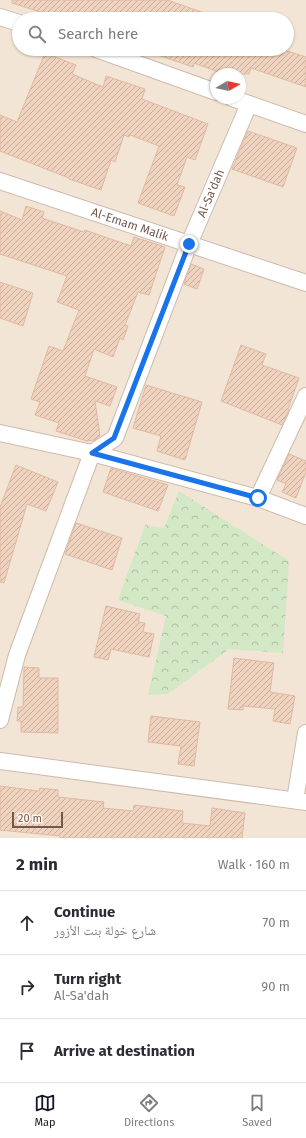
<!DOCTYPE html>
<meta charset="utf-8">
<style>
body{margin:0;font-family:"Fira Sans","Noto Naskh Arabic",sans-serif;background:#f2f2f3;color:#2b2b33}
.compass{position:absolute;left:210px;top:68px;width:36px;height:36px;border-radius:50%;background:#fff;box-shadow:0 1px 3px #0004;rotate:81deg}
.scale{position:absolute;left:12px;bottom:10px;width:51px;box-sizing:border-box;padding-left:4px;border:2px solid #735a4c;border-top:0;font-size:11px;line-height:14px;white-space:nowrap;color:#735a4c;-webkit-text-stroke:3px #fef7ec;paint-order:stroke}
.stop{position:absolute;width:12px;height:12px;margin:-9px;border:3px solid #1a73e8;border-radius:50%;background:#fff}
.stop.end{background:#1a73e8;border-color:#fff;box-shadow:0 1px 4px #0008}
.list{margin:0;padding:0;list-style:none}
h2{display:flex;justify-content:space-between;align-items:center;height:52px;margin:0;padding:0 16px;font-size:17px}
h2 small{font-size:13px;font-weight:400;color:#7c7c81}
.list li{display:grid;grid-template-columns:26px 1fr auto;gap:12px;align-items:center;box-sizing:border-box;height:64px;padding:0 16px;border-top:1px solid #e1e1e2}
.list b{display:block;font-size:15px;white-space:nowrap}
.list p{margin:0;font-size:13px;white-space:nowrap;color:#7c7c81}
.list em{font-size:13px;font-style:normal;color:#7c7c81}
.icon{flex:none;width:22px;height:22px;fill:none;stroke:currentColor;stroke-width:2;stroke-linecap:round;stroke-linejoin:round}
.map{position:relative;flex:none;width:306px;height:838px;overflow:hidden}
.search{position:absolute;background:#fff;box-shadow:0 1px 3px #0004;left:12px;right:12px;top:12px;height:44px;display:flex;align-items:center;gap:10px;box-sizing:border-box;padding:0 14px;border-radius:22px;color:#7c7c81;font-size:15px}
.sheet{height:244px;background:#fff}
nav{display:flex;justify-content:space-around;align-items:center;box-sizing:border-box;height:56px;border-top:1px solid #e1e1e2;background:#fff;font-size:11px;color:#7c7c81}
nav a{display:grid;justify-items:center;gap:2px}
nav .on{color:#111827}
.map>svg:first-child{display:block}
.residential{fill:#f2e5d5;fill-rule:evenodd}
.forest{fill:url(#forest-crowns)}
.building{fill:url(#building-hatch);stroke:#e1b9a1}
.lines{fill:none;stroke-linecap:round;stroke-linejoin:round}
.minor-casing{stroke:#ccbbad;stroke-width:18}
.minor{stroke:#fff;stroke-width:16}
.route{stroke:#1a73e8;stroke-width:5}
.labels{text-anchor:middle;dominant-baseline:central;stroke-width:3;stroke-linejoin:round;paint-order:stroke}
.street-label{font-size:12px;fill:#735a4c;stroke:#fef7ec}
</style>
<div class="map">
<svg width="306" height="838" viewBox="0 0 306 838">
<defs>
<pattern id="forest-crowns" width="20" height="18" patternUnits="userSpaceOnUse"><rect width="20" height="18" fill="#d3e8c5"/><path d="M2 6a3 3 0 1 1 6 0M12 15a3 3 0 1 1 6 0" fill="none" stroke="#b0bfa2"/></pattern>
<pattern id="building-hatch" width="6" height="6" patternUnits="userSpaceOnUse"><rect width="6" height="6" fill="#efd3bf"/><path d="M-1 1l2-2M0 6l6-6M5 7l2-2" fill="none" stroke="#c6ae9d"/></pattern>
</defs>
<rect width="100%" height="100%" fill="#fbf3e6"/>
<path class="residential" d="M0,0h306v838h-306zM19,19h268v30h-268zM216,74h24v24h-24z"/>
<path class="forest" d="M179,491l110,70 -6,92 -54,-4 -61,45 -20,1 18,-79 -48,-16 27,-75 19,3z"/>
<path class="building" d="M12,0h155l49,17v2h-154l-50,-16z
M147,49h134l25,8v30l-55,-19 -2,6h-25l-30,-11 -1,4 -47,-16z
M45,53l31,12 -4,9 31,13 3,-11 39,13 -3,10 66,25 -13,36 -8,-3 -10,28 8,2 -11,29 -36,-13 21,-57 -29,-11 -1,2 -5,-2 -9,27 -4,-2 -10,30 -32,-11v-1l-69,-27v-36l17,7z
M248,131l49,17 -14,39 -51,-18z
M26,206l18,6 -2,6 42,14 1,-2 46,16 3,-9 31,10 -16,48 -11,-3 -13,33 3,1 -5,14 -3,-2 -7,19 -19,-8 -9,27 32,11 -7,19 -15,-5 5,35 -5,4 -8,1 -31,-10 3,-8 -24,-8 5,-13 -9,-3 18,-53 14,5 16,-41 -22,-8 10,-26 -67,-22v-43l22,9z
M191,264l13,5 -7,20 -13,-5z
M0,282l33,11 -10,33 -23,-8z
M241,345l25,9 -4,11 37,13 -11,31 1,1 -7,15 -61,-24z
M146,385l56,17 -17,58 -28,-9 4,-15 -28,-8z
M289,454l17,7v11l-10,26 -14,-6 4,-8 -9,-4z
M16,465l42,17 -12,29 -19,-7 -23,79 -4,-1v-75z
M111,468l57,17 -10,26 -55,-19z
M76,523l46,15 -10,32 -47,-16z
M106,606l34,8 -2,8 7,1 -2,9 11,2 -5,23 -38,-8 -3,11 -14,-3z
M234,658l40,5 -4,29 25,4 -5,28 -17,-3 2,-12 -32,-3v4l-15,-1z
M24,667l15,1v10h19v55l-37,-1v-11h-4l1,-14h5z
M151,716l49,6 -6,44 -16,-2 3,-18 -33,-4z
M0,786l39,5 1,-3 18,2v7l46,5 -1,6 30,3 1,-6 49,6 -1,12 28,3 2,-18 33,5 -3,25h-182v-2l-60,-6z"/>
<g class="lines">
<defs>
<g id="minor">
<path d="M0,17l19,6"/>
<path d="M96,49l120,43"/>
<path d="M232,98l74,26"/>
<path id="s1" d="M0,181l306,102"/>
<path d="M0,433l92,20 166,45 48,18"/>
<path d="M258,498l48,-102"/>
<path id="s2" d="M0,720l17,-65 75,-202 23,-15 74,-194 60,-140"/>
<path d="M0,761l306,41"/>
<path d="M295,800l11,-67"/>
</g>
</defs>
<use href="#minor" class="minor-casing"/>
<use href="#minor" class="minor"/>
</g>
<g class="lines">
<path class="route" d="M189,244l-75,194 -22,15 166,45"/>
</g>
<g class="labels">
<g class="street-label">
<text stroke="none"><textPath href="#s2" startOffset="573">Al-Sa'dah</textPath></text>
<text stroke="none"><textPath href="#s1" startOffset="137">Al-Emam Malik</textPath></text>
</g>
</g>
</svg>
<svg class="compass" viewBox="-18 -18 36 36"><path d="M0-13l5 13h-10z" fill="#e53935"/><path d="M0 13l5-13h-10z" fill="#7c7c81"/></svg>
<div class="scale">20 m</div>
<div class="stop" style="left:258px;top:498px"></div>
<div class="stop end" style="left:189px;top:244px"></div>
<div class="search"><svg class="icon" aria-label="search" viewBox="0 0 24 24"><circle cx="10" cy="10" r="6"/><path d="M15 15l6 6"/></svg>Search here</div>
</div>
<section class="sheet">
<h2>2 min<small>Walk · 160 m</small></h2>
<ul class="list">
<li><svg class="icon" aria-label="ahead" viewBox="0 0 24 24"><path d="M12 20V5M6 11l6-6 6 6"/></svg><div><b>Continue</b><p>شارع خولة بنت الأزور</p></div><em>70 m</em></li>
<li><svg class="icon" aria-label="right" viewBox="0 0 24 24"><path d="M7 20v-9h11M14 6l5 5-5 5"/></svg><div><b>Turn right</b><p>Al-Sa'dah</p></div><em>90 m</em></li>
<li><svg class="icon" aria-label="arrive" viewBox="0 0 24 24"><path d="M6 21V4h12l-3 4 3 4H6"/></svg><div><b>Arrive at destination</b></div></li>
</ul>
</section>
<nav>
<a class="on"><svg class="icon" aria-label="map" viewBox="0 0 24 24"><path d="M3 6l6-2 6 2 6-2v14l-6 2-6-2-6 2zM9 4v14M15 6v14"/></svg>Map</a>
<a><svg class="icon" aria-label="directions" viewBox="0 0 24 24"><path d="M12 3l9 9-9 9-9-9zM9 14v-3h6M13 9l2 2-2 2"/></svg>Directions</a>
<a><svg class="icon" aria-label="saved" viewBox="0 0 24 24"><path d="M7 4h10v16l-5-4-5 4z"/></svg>Saved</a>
</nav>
